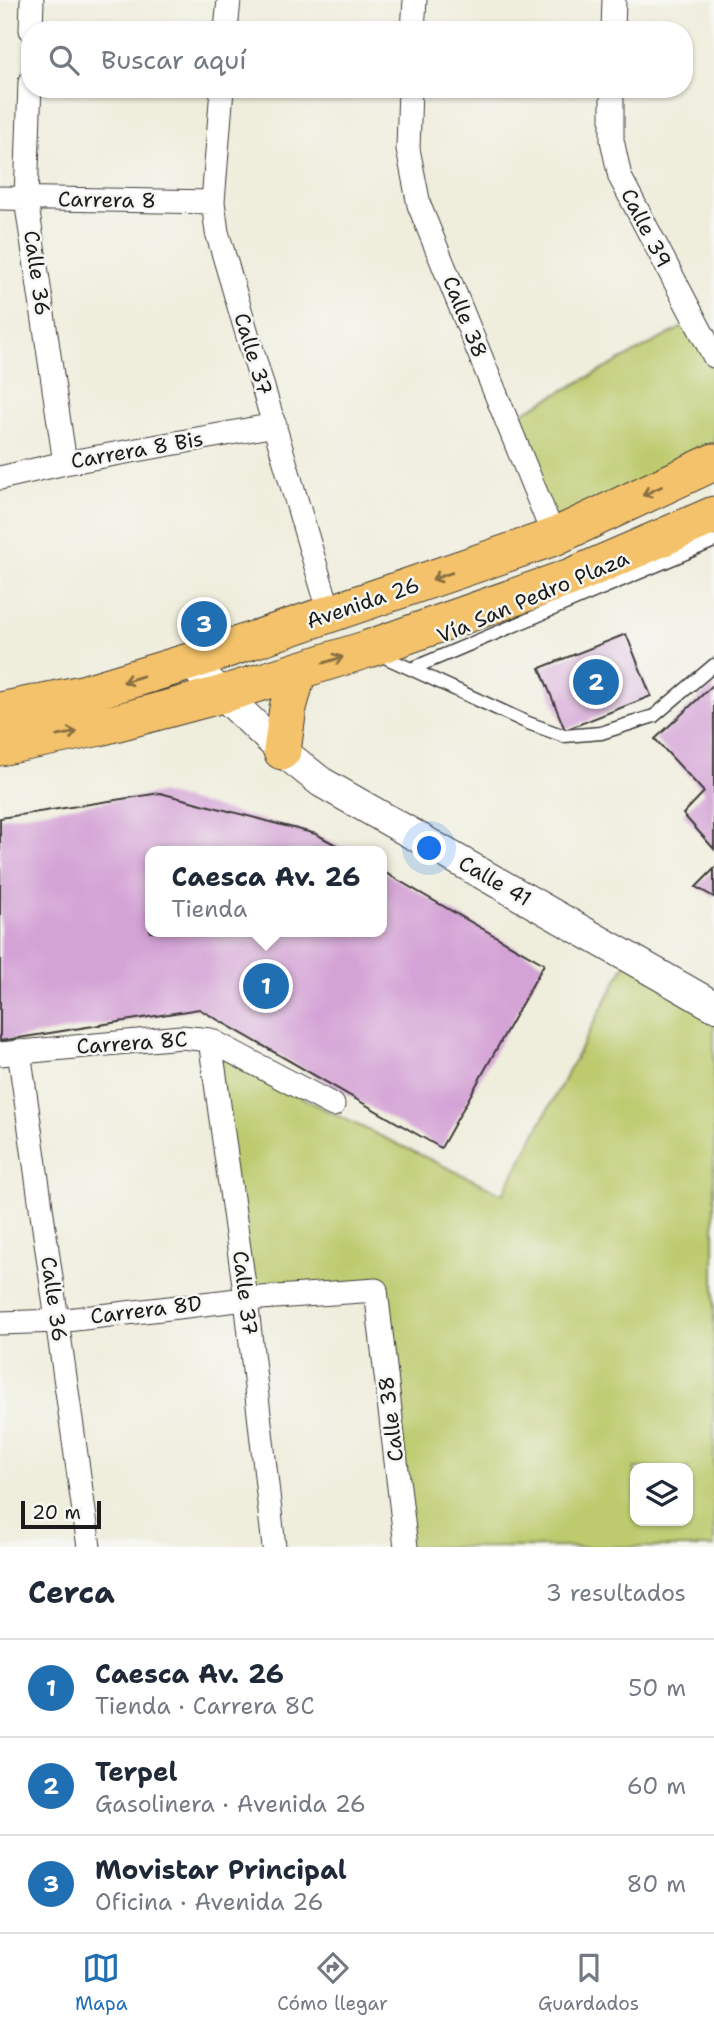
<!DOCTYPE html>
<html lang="es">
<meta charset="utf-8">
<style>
body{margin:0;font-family:"Shantell Sans",sans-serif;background:#f6f6f7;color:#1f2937}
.controls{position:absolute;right:21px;bottom:21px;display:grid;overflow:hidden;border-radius:14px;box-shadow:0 2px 5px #0004}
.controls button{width:63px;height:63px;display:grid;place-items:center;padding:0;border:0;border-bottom:2px solid #e0e1e3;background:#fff;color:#1f2937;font:35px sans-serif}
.scale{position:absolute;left:21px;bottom:18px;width:80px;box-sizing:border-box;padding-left:7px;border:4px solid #1c1c1c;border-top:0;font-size:19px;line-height:24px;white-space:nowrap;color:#1c1c1c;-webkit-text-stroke:5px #f6f6f2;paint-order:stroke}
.you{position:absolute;left:430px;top:849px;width:24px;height:24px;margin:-18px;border:5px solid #fff;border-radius:50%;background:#1a73e8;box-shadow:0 0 0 10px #1a73e833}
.badge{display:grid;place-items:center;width:46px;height:46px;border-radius:50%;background:#1f6fb2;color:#fff;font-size:23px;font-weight:700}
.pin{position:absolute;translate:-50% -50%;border:4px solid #fff;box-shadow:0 2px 7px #0006}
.popup{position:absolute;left:145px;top:846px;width:242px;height:91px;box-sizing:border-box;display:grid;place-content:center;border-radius:14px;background:#fff;filter:drop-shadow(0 2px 5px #0005);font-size:23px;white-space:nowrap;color:#747a83}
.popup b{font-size:26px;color:#1f2937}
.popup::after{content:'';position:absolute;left:50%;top:100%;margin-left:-14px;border:14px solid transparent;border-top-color:#fff}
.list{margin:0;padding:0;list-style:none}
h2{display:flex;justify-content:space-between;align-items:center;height:91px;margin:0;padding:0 28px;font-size:30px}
h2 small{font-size:23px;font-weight:400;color:#747a83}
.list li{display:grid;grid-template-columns:46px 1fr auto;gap:21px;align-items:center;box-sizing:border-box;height:98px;padding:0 28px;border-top:2px solid #e0e1e3}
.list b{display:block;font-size:26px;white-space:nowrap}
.list p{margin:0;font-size:23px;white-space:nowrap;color:#747a83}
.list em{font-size:23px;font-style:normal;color:#747a83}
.icon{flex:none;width:38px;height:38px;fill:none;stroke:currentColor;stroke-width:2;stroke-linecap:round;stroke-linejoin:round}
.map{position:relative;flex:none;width:714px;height:1547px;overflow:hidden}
.search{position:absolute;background:#fff;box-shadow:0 2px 5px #0004;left:21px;right:21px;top:21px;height:77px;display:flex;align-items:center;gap:18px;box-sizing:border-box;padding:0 24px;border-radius:28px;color:#747a83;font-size:26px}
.sheet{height:385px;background:#fff}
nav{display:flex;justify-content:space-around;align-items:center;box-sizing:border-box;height:98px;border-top:2px solid #e0e1e3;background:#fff;font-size:19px;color:#747a83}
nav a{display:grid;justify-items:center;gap:4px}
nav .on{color:#1f6fb2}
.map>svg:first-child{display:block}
.green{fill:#bdcb6e;stroke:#6c7445;stroke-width:2;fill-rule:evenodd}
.building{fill:#d4a3d6}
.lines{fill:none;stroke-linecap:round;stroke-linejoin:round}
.service-casing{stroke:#3c3b39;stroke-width:15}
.minor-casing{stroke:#3c3b39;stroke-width:25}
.tertiary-casing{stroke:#3c3b39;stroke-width:32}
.primary-casing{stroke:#3c3b39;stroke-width:39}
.service{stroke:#fff;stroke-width:12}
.minor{stroke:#fff;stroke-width:23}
.tertiary{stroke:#fff;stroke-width:30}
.primary{stroke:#f3c26a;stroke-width:37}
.oneway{stroke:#886f43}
.labels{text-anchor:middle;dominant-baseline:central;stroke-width:5;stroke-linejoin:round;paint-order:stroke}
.street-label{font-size:21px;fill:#1c1c1c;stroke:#f6f6f2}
</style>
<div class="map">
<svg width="714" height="1547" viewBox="0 0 714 1547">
<rect width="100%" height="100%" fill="#f6f6f2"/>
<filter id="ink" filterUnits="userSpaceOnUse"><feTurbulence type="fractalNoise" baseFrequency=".0143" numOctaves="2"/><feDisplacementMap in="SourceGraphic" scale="14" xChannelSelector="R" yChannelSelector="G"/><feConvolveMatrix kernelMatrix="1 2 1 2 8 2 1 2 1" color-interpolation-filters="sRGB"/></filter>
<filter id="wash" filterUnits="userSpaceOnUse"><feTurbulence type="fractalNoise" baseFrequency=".00686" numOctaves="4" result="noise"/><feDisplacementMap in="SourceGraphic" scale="28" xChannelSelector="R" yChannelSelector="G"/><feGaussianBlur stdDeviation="1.57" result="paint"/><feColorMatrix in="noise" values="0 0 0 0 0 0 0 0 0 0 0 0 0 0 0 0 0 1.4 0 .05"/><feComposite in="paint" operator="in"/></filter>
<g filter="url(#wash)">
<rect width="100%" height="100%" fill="#efeddb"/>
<path class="green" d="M694,321l20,35v106l-160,75 -46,-117z
M629,957l85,52v538h-308l-30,-256 -130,8 -28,-244 114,58 171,81zM635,1468h53v53h-53z"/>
<g id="blocks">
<path class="building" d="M626,634l25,62 -86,34 -25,-62z
M714,684v165l-31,-35 21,-22 -49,-53z
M160,793l156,41 31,17h-197v81h232v-61l162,93 -103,184 -242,-139 -199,32v-223z
M714,869v28l-18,-10z"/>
</g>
</g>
<g filter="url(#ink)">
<use href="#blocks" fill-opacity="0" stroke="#3c3b39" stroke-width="2"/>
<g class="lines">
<defs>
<path id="service" d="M378,654l33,15 303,-128
M411,669l117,54 36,13 37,-3 53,-17 60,-51"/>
<path id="minor" d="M31,30l1,-30
M226,30l3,-30
M413,30l2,-30
M613,30l1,-30
M30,82l-4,117 39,264
M222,89l-9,113 4,30 113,382
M410,89l-2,60 11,56 135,332
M612,89v51l8,37 94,179
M0,198l213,4
M0,478l65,-15 210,-38
M210,1040l36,259 28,248
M19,1051l70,496
M0,1054l181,-17 29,3 123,65
M0,1323l58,-2 188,-22 130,-9 30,257"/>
<path id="tertiary" d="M189,662l93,89 39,31 393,224"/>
<path id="primary" d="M0,711l86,-18 103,-31 365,-125 160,-75
M0,747l100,-20 123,-33 145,-45 203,-72 143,-62
M282,751l6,-43 10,-37"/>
</defs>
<use href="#service" class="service-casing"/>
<use href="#minor" class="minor-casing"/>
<use href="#tertiary" class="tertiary-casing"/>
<use href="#primary" class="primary-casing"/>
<use href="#service" class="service"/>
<use href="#minor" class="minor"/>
<use href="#tertiary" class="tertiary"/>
<use href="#primary" class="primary"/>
</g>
<defs><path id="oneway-shaft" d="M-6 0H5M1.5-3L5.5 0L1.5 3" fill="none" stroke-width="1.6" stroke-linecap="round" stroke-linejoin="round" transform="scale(1.75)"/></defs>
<g class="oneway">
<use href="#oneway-shaft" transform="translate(652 491) rotate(155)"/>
<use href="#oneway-shaft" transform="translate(442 576) rotate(161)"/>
<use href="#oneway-shaft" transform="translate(333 660) rotate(-17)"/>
<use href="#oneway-shaft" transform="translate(133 679) rotate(163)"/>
<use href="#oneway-shaft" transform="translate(67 734) rotate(-11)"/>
</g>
</g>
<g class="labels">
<g class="street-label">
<text transform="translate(107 200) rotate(1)">Carrera 8</text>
<text transform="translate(646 228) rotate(63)">Calle 39</text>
<text transform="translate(37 273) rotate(82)">Calle 36</text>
<text transform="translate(465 317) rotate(68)">Calle 38</text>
<text transform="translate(253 354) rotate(73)">Calle 37</text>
<text transform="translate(137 450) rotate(-10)">Carrera 8 Bis</text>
<text transform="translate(533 597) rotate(-23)">Vía San Pedro Plaza</text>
<text transform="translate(363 603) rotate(-19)">Avenida 26</text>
<text transform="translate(495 881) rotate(30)">Calle 41</text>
<text transform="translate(132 1043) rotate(-4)">Carrera 8C</text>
<text transform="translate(245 1293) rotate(83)">Calle 37</text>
<text transform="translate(54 1299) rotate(82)">Calle 36</text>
<text transform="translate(146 1310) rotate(-7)">Carrera 8D</text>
<text transform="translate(391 1419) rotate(-97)">Calle 38</text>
</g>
</g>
</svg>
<div class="controls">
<button><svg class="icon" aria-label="layers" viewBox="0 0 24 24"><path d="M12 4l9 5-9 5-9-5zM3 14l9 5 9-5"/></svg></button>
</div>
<div class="scale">20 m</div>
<div class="you"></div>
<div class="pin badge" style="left:266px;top:986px">1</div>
<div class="popup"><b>Caesca Av. 26</b>Tienda</div>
<div class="pin badge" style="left:596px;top:682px">2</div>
<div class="pin badge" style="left:204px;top:624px">3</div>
<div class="search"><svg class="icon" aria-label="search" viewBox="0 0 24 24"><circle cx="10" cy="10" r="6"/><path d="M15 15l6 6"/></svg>Buscar aquí</div>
</div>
<section class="sheet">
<h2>Cerca<small>3 resultados</small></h2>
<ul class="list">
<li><span class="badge">1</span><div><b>Caesca Av. 26</b><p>Tienda · Carrera 8C</p></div><em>50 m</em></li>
<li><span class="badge">2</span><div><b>Terpel</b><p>Gasolinera · Avenida 26</p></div><em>60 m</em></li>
<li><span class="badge">3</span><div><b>Movistar Principal</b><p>Oficina · Avenida 26</p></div><em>80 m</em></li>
</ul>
</section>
<nav>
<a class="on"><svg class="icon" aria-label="map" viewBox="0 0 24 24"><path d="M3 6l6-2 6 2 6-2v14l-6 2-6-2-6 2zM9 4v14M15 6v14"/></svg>Mapa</a>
<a><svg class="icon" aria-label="directions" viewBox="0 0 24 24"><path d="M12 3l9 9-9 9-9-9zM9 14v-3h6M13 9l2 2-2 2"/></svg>Cómo llegar</a>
<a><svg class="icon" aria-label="saved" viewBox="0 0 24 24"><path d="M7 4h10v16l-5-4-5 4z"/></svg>Guardados</a>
</nav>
